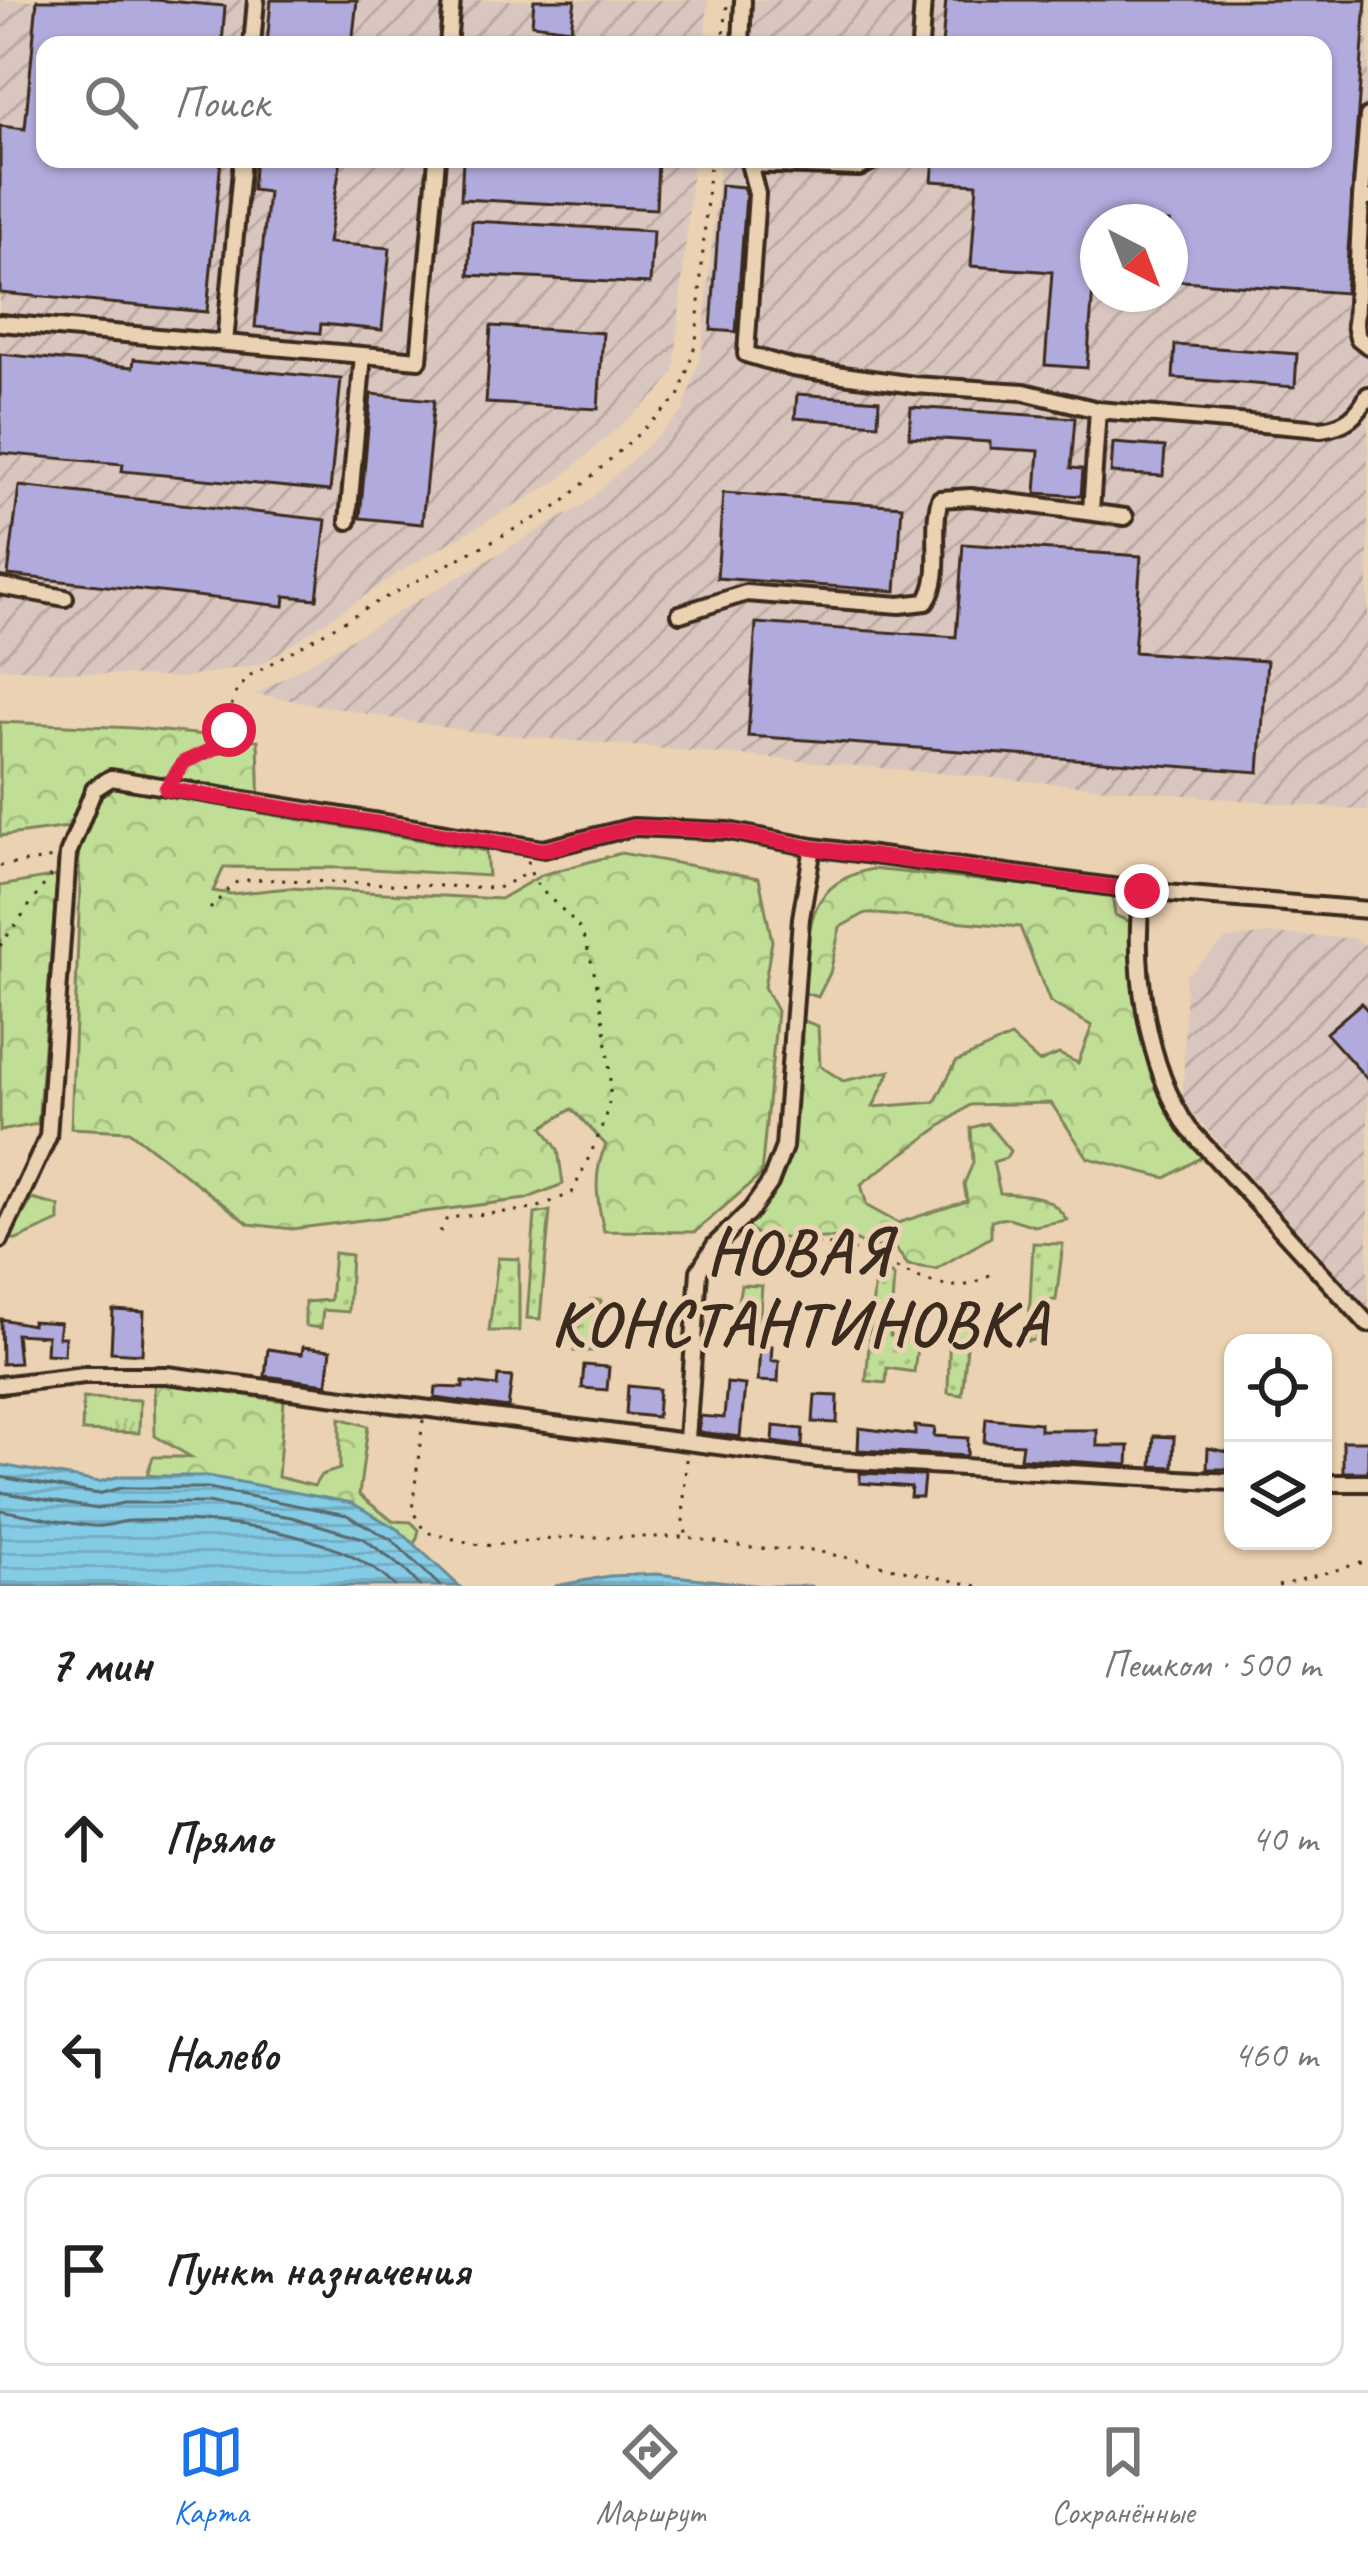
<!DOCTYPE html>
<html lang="ru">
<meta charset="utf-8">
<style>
body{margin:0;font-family:Caveat,sans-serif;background:#f2f2f2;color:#222}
.controls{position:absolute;right:36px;bottom:36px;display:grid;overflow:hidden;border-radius:24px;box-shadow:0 3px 9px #0004}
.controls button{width:108px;height:108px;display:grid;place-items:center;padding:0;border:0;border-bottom:3px solid #e0e0e0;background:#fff;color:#222;font:60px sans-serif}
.compass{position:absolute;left:1080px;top:204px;width:108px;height:108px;border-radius:50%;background:#fff;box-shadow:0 3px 9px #0004;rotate:138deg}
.stop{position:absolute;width:36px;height:36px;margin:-27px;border:9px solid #e11d48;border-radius:50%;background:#fff}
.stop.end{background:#e11d48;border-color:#fff;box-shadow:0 3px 12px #0008}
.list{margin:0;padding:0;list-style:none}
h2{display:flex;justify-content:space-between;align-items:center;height:156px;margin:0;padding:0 48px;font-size:51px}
h2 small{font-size:39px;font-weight:400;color:#767676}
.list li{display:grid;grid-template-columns:78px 1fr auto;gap:36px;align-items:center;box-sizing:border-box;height:192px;margin:0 24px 24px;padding:0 24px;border:3px solid #e0e0e0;border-radius:24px}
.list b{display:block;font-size:45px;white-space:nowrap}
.list em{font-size:39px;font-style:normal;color:#767676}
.icon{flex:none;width:66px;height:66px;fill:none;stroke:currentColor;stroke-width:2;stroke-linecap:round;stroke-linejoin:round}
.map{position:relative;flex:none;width:1368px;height:1586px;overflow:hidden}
.search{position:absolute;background:#fff;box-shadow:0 3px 9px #0004;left:36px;right:36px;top:36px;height:132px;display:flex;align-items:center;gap:30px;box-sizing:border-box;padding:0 42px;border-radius:24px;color:#767676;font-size:45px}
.sheet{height:804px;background:#fff}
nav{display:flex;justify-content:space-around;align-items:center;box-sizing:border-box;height:168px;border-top:3px solid #e0e0e0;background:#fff;font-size:33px;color:#767676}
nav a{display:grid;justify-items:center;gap:6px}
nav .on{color:#1a73e8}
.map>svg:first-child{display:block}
.industrial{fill:url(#industrial-furrows);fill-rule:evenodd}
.forest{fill:url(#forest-crowns);stroke:#7e845a;stroke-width:3}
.park{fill:url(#park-tufts);stroke:#7e845a;stroke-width:3}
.garden{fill:url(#garden-dots);stroke:#7e845a;stroke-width:3}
.water{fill:url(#water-rules);stroke:#678b95;stroke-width:3}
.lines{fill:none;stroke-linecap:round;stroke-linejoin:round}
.shore{stroke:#586a6e;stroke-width:3}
.building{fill:#b0abdc;stroke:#3b2a1e;stroke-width:3}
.minor-casing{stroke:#3b2a1e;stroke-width:22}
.path{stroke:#3b2a1e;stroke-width:3;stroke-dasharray:3 9;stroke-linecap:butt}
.minor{stroke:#ead2b2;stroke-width:14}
.route{stroke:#e11d48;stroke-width:15}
.labels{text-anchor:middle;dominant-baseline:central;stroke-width:10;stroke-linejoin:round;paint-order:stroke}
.district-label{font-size:63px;font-weight:bold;letter-spacing:3px;fill:#3b2a1e;stroke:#ead2b2}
</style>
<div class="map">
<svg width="1368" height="1586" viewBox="0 0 1368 1586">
<defs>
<pattern id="industrial-furrows" width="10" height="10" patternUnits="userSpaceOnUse" patternTransform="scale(3)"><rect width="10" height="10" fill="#d9c6bf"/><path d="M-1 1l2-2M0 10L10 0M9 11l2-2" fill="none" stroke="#bbaaa4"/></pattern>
<pattern id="forest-crowns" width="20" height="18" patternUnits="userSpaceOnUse" patternTransform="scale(3)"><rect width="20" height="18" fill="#c0de96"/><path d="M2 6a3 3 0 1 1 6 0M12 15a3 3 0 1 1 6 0" fill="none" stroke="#a6bf81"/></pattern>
<pattern id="park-tufts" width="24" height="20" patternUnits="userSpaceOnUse" patternTransform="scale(3)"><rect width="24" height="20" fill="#c0de96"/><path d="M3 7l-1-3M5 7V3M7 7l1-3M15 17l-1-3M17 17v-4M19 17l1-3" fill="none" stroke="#a6bf81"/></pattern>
<pattern id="garden-dots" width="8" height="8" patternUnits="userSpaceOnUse" patternTransform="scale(3)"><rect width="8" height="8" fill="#c0de96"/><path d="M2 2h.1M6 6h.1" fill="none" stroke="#a6bf81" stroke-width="1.8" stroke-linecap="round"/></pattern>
<pattern id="water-rules" width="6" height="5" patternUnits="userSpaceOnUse" patternTransform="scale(3)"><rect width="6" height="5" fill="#84cbe5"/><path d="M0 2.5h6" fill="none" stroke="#73aec4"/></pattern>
</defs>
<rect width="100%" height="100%" fill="#ead2b2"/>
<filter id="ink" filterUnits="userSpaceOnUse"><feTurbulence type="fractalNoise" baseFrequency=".00833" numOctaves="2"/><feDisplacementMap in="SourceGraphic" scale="24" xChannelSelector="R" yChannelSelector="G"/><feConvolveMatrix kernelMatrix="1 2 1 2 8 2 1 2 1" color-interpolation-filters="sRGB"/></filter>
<g filter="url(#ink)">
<path class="industrial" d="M0,0h708l-4,45h-659v114h648l-19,213 -14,19 -103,90 -151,87 -144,96 -83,14 -179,-10z
M736,0h632v811l-903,-80 -209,-37 329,-190 98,-92 19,-62 18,-191h603v-114h-591zM1098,222h72v72h-72z
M1269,934l83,4 16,8v364l-185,-208 3,-126 41,-37z"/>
<path class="forest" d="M0,722l133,6 125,12 2,73 226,38 2,25 -134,-8 -130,-1 -11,24 18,3 58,-6 211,11 42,-24 79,-22 138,25 13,63 -8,46 13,24 -16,164 -66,57 -91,-1c-7,-30 -12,-57 2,-86l-34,-36 -29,18 15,23 5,34 -37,15 -234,30 -43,-5 -120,-93 -58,-3 9,-242 -3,-60 -77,10z
M872,869l240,25 3,21 15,7v40l40,145 35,48 -39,23 -78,-20 -37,-55 -81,2 -109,79 6,22 31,17 69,-22 -3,-17 9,-21 -2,-35 16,-5 23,28 -4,7 -13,4 7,31c29,2 50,0 67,27l-33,6 -25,-8 -18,2v17l-55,32 -28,-4 -15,-20 -22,3 -20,-10h-89l-19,-14 30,-35 18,-40 11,-129 16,6 2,40 23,15 47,-10 -17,36 62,-5 21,-40 55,-25 28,25 20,-8 19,9 14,-37 -42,-24 -30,-75 -154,-14 -26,14 -10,46 -12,24 -14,-4c5,-62 -1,-109 68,-124z
M57,876l-19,248 -38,7v-245z
M154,1382l130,19 -6,76 36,9 7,-11 19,-6v-51l28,8 -9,69 34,26 18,1 8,8 -5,19 -201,-67 -66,-7 6,-18h38l-36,-21z"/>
<path class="park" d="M32,1199l27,7v15l-43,19 -6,-3z
M83,1398l57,2 -1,33 -57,-2z"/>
<path class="garden" d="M550,1211l-10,108 -13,-1 8,-104z
M1033,1243l30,1 -7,56 -14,1 -7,39 -7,1z
M334,1253l17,2 -3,57 -25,-2 -2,18 -16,-2v-24l25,-2z
M498,1258l21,1v72h-30z
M876,1265l18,11 -4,60 28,3 -4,33 -27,-4 -1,15 -20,-2z
M741,1285l21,1 -3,40 -25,-2z
M591,1300h10l-2,51h-25l6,-36h9z
M950,1317l20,1 -8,77 -14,-2z"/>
<path class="water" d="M0,1465l99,17 21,-6h88l144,27 47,27 60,56h-459z
M657,1574l106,12h49h-257l54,-10z"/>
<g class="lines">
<path class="shore" d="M0,1477l98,17 23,-6h87l139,27 45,25 48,46
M0,1492l97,17 26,-6h84l84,14 72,21 41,31 16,17
M0,1510c31,5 62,13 92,16 14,2 25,-4 37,-5 82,-3 205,6 266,65"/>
</g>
<path class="building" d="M37,0h119l69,6 -3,39h-177v114h176l-14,153 -207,-19v-167l25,3z
M271,0h86l-5,45h-85z
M534,0h41l-4,29 -39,-5z
M946,0h420l-21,293 -175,-13v-58h-72v53h-4l-7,93 -42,-3 7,-93 -81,-6 6,-82 -45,-3 2,-22h389v-114h-381z
M255,159h86l-13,84 62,5 -8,82 -61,-6 -1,9 -65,-6 13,-135 -16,-2z
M463,159h195l-2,50 -195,-10z
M721,185l22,2 3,8 -10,137 -25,-2z
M472,221l181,10 -3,53 -181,-9z
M491,326l112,7 -5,76 -112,-6z
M1175,345l122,9 -2,33 -122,-9z
M0,354l133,13 1,-8 207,20 -11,112 -208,-20 1,-7 -123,-11z
M371,394l63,6 -12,124 -62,-6z
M797,394l82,6 -1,24 -83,-6z
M911,407l164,11 -4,50 12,1 -2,27 -45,-3 3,-42 -49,-3v-6l-81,-5z
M1113,443l52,4 -2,29 -52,-3z
M19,486l307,34 -9,79 -32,-3 -1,10 -276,-31z
M723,493l179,13 -6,85 -179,-13z
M963,544l178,12 -7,96 133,9 -8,111 -511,-36 8,-113 200,14z
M1361,1003l7,8v69l-42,-47z
M113,1310l31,2 -2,42 -31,-2z
M1,1319l31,6v-4l28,2 -2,14h7l-1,18 -18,-1 1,-18 -31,-2 3,29 -17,1z
M760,1345l12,1 -1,15h8l-1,21 -20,-1z
M303,1347l28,3 -4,34 -62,-8 3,-27 34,5z
M584,1365l25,2 -2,23 -25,-2z
M498,1376l14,1 -4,31 -73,-10 1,-11 27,1v-6l34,4z
M727,1383l18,2 -5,52 -41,-5 1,-16 24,2z
M628,1386l31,3 -2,28 -31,-3z
M815,1395l23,1 -1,27 -24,-1z
M986,1418l54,5v7h57v16h32l-1,19 -108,-7 2,-14 -38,-2z
M774,1426l29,3 -1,17 -29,-4z
M915,1426l20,2 -1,8 34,2 -1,18 -109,-6 1,-22 56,7z
M1154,1436l20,1 -1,30 -21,-1z
M1343,1441h25v31h-25z
M1208,1448l25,5v16h-26z
M860,1473l64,3 -2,21h-12l1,-10 -51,-4z"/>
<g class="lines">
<defs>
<path id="minor" d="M252,45l4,-45
M448,45l4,-45
M741,45l2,-45
M920,45l3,-45
M1368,116l-7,82h7
M748,159l9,35 -11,160 47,14 121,17 110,7 74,18 223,19c24,-3 37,-13 47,-34
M749,164l110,4 17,-9
M1361,198l-6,127 3,13 10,8
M0,323l419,37 18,-201
M225,343l17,-184
M1091,511l7,-101
M348,521l15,-166
M0,586l65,12
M680,614l66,-21 154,12 26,-3c19,-26 4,-70 14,-103l31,-2 154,20
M1142,891c-10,73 4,176 47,238l179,195
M0,1240l48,-103 20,-283 26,-65 17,-11 433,71 89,-22 95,4 85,16 329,44 226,19
M0,1385l84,-10h83l651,84 415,23
M687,1439l12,-168 16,-26 36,-35 19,-27 14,-36 17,-229 12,-71
M1323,1483h45"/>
</defs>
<use href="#minor" class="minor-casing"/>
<path class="path" d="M723,45l4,-40
M177,773l7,-11 43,-22 6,-43 16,-21 126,-73 185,-98 119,-108 17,-55 14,-183
M0,866l54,-8
M210,909l24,-26 19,-4 245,9 29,-15
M0,946l52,-72
M440,1232l7,-14 87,-9 38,-16c13,-28 28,-56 36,-86 9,-29 -13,-158 -31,-182 -17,-22 -46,-34 -49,-65
M746,1234c28,17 69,5 101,14 37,10 68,35 107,38 17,1 30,-7 43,-16
M423,1420l-11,90 13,22 58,14 88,-9h116l63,11 61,2 166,36
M686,1459l-3,61 4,17
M1278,1586l90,-25"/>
<use href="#minor" class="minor"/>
</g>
</g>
<g class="lines" filter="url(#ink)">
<path class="route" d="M229,730l-9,16 -36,16 -18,27 378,61 89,-23 95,4 85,17 329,43"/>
</g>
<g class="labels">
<g class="district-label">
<text x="800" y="1251">НОВАЯ<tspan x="800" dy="72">КОНСТАНТИНОВКА</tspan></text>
</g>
</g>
</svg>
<div class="controls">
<button><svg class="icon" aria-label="locate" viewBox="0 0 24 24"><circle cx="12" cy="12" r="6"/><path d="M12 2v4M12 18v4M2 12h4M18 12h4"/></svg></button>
<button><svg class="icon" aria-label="layers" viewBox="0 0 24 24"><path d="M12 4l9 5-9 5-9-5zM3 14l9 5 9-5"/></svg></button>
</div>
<svg class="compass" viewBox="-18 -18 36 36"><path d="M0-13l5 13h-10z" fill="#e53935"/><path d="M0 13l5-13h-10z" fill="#767676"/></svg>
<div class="stop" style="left:229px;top:730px"></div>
<div class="stop end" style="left:1142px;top:891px"></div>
<div class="search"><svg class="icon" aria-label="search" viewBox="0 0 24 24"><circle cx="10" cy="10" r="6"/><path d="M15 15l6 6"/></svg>Поиск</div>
</div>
<section class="sheet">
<h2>7 мин<small>Пешком · 500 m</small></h2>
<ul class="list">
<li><svg class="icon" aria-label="ahead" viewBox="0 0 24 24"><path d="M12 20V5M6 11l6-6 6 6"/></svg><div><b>Прямо</b></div><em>40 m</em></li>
<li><svg class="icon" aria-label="left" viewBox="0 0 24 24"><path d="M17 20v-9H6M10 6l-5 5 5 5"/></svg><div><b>Налево</b></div><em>460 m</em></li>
<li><svg class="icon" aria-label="arrive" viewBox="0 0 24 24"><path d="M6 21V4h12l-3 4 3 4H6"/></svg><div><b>Пункт назначения</b></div></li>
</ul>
</section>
<nav>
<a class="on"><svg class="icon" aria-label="map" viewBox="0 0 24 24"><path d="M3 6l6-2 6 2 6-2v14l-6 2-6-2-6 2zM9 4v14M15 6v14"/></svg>Карта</a>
<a><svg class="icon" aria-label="directions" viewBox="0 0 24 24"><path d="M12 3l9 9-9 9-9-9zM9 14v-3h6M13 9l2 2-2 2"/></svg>Маршрут</a>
<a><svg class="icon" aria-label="saved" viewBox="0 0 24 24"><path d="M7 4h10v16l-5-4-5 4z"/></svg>Сохранённые</a>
</nav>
